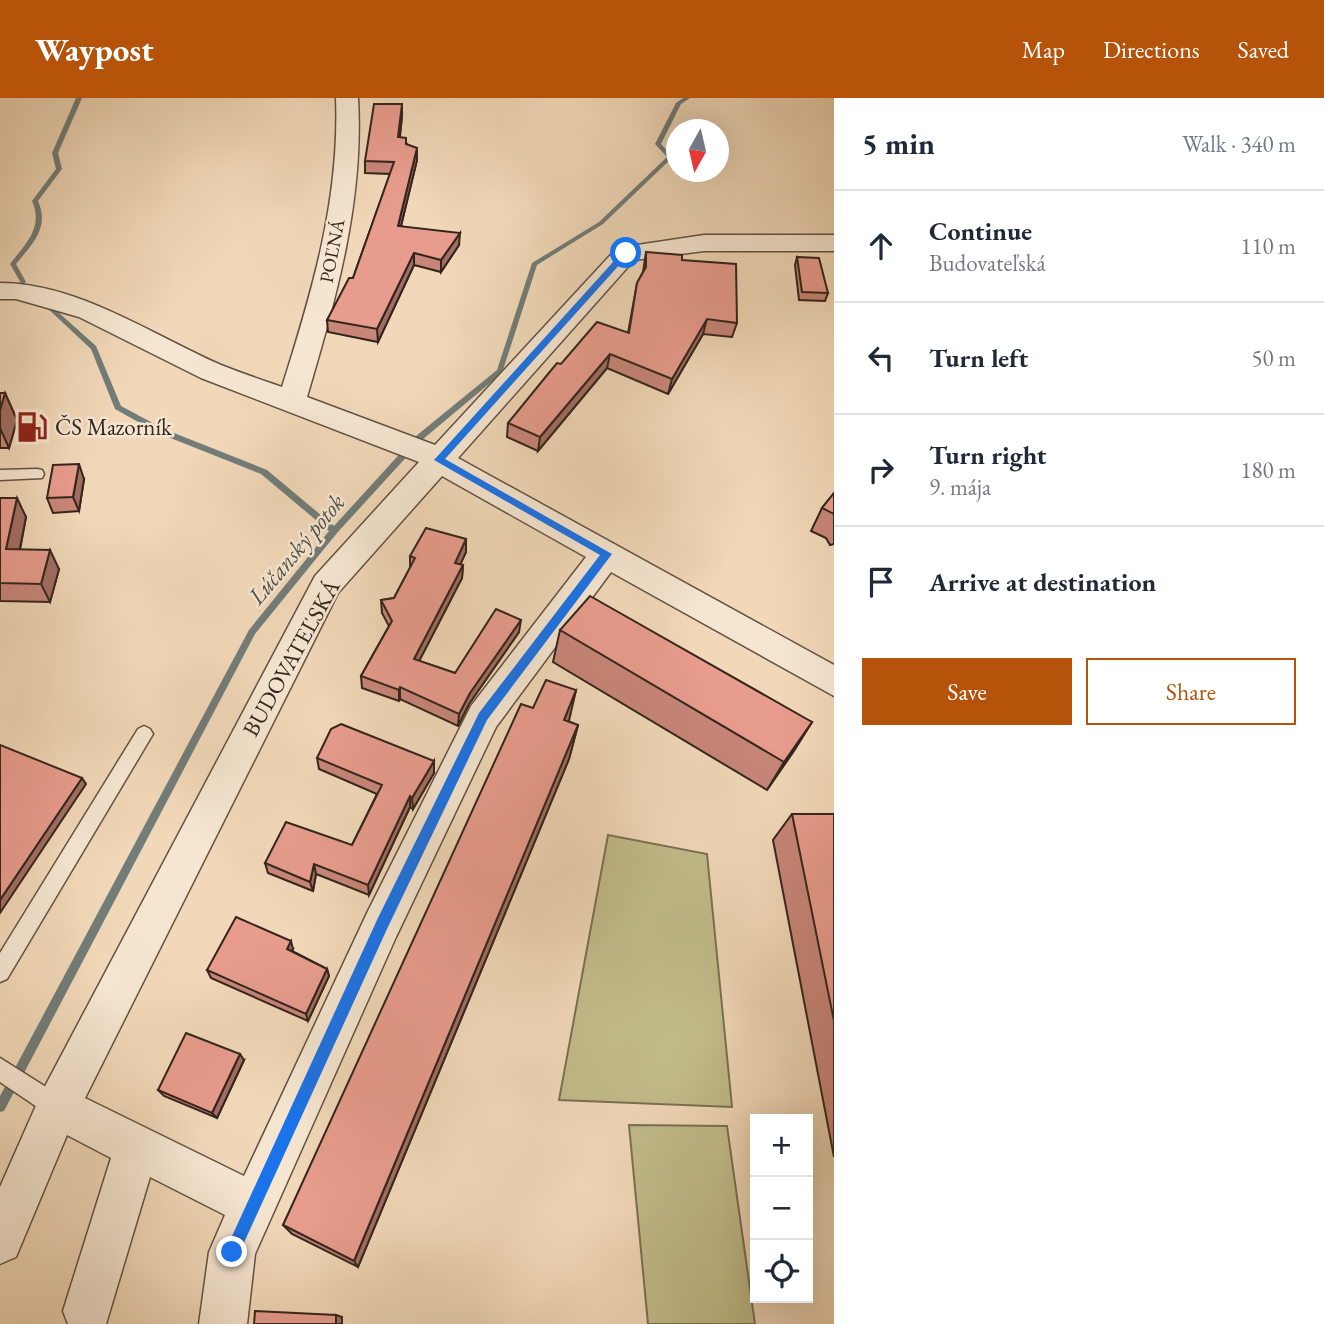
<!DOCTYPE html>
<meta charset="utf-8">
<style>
body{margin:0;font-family:"EB Garamond",serif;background:#f6f6f7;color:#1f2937}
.controls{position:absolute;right:21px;bottom:21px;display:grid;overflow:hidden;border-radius:0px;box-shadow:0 7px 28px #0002}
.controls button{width:63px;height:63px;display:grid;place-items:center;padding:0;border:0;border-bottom:2px solid #e0e1e3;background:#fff;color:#1f2937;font:35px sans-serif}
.compass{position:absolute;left:666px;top:21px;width:63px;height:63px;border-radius:50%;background:#fff;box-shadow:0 7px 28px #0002;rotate:188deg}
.stop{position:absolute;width:21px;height:21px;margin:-16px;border:5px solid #1a73e8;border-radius:50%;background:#fff}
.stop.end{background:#1a73e8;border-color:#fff;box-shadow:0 2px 7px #0008}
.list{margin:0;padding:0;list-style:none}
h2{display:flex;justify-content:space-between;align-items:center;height:91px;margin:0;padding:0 28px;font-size:30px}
h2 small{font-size:23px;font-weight:400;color:#747a83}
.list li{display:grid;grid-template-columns:46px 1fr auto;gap:21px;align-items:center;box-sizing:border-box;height:112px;padding:0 28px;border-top:2px solid #e0e1e3}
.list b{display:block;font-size:26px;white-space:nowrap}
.list p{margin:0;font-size:23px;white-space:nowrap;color:#747a83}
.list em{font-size:23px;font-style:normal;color:#747a83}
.actions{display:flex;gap:14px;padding:21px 28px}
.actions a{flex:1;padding:16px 0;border:2px solid #b45309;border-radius:0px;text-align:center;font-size:24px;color:#b45309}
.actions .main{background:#b45309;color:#fff}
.icon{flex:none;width:38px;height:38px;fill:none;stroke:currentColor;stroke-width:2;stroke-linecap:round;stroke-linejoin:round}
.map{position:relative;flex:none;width:834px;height:1226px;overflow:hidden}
header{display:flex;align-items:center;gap:42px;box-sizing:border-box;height:98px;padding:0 35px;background:#b45309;color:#fff}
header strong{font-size:33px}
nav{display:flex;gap:38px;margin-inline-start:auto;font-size:24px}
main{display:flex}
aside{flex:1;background:#fff}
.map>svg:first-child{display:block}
.green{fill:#c1bc8a;stroke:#7a7054;stroke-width:2}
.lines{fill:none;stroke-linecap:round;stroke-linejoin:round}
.stream{fill:#727d79;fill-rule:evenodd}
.service-casing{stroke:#625244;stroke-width:3}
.minor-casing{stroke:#625244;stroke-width:3}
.service{fill:#f6e6d1;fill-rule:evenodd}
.minor{fill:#f6e6d1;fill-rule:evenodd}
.wall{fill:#c88679;stroke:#33251d;stroke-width:2}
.shaded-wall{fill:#a26d63;stroke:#33251d;stroke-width:2}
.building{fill:#e89c8d;stroke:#33251d;stroke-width:2}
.route{fill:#1a73e8}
.labels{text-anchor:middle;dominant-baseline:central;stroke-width:5;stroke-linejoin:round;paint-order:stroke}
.far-street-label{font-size:19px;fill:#33251d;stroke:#f6e6d1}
.poi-label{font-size:23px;fill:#33251d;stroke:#f6e6d1;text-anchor:start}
.street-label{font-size:23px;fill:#33251d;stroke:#f6e6d1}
.water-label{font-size:24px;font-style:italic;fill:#52514b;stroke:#f6e6d1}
</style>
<header>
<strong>Waypost</strong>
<nav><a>Map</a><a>Directions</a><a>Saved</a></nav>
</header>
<main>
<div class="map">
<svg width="834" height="1226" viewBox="0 0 834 1226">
<rect width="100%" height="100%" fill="#f1d8b8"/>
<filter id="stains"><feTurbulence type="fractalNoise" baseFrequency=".00286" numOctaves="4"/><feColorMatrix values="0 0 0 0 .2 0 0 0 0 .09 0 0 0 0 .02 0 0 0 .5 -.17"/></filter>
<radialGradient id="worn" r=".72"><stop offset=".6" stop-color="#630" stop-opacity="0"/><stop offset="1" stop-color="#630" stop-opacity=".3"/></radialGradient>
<path class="green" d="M608,737l99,19 25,253 -173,-7z
M629,1027l98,1 28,198h-107z"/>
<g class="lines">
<path class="stream" d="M76,0h6l-24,55 4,16 -24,32c12,27 -6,43 -22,63l10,18 -1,1h-4l-11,-19c15,-20 34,-36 22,-63l24,-32 -4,-16z
M683,0h7l-9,6 -20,40 11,12v2l-69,66 -66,41 -35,108 -80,67 -85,93 -82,101 -251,477 -4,1v-16l249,-466 80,-99 -68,-57 -103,-41 -43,-24 -24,-60 -47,-44v-2h4l48,43 25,60 43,23 103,41 67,56 82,-90 81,-66 35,-107 67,-41 68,-65 -12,-13 21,-41z"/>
<defs>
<path id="service" d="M37,371l5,1 2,4 -2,4 -42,2v-10z
M144,628l6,3 3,5 -3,5 -143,240 -7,3v-29l138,-224z
M0,960l65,41 3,8 -3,8 -8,3 -8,-3 -49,-33z"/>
<path id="minor" d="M336,0h22c6,104 -22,200 -51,299l128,48 182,-197 87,-13h130v16h-130l-70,9 -176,198 376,207v31l-223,-124 -115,155 -100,210 -141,317 -8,70h-48l10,-72 16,-37 -75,-38 -44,147h-38l-5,-13 48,-153 -44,-23 -51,122 -16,7v-77l42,-95 273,-516 104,-114 -218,-84 -122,-61 -63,-18h-16v-16c78,0 152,52 221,82 20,8 41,15 61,22 30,-95 58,-188 54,-289zM442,378l144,81 -115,149 -103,205 -124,265 -159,-78 253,-505z"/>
</defs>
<use href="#service" class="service-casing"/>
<use href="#minor" class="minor-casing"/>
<use href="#service" class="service"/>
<use href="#minor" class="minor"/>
</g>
<path class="wall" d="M402,18l-2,21 7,7 10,16 -16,66 58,19 -18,27 -27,-7 -36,77 -50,-10 -1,-12 26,-42 37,-104 -25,-1v-12z
M646,154l36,8 55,63 -5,14 -29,-3 -35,60 -61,-26 -69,83 -31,-14 1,-14 53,-59 67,-31 9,-50 6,-11z
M797,159l31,36 -3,8 -26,-1 -4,-35z
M0,295h5l12,27 -8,28h-9z
M84,381l-5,32 -26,2 -6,-15z
M834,395v51l-4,1 -4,-7 -15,-7 11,-23z
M0,400l26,19 -6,33 39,19 -9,33 -50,-1z
M466,441v13l-6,12 3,1 -1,13 -43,83 36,12 64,-41 -50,72 -11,22 -58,-27 -1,2 -37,-13 -1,-12 28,-50 -7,-13 -1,-13 13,-2 16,-30v-12z
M560,532l252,92 -45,68 -214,-128z
M576,592l-8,31 10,4 -9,34 -211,508 -66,-33 -9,-9 250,-517z
M317,660l117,15 -21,36 -3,-2 -41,88 -53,-21 -3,17 -45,-18 -3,-10 87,-18 25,-51 -58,-25z
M792,716h42v343l-61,-317z
M293,851l-1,2 35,18 2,7 -21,45 -97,-43 -4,-8z
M244,962l-27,58 -53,-22 -6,-6z"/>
<path class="shaded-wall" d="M402,6v12l-4,34v-13z
M417,50v12l-19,78v-12z
M460,135l-1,12 -18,27v-12z
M414,155v12l-36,77 -1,-13z
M707,221l-4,15 -35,60 4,-15z
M610,256l-3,14 -69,83 2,-14z
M5,295l12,27 -8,28 -9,-20v-18z
M79,366l5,15 -5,32 -6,-14z
M17,400l9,19 -10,51 -10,-19z
M466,441v13l-11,24v-13z
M50,452l9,19 -9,33 -9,-18z
M463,467l-1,13 -48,93v-12z
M521,522l-2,12 -50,72 -11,22 1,-12 11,-21z
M400,589v12l-1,2v-11z
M576,592l-8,35 -4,-5z
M812,624l-18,29 -27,39 17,-28z
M578,627l-9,34 -211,508 -4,-6z
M434,663v12l-21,36 -1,-11z
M82,680l4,6 -86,129v-13z
M410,698v11l-41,88 -1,-10z
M314,766l2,10 -3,17 -3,-9z
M291,843l2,8 -4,7 -2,-7z
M327,871l2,7 -21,45 -2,-7z
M240,956l4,6 -27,58 -5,-5z
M336,1217l6,2v7h-6z"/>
<path class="building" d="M374,6h28l-4,33 8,1v6l11,4 -19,78 62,7 -19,27 -27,-7 -37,76 -50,-9 22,-42h4l41,-116 -29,-1z
M646,154l36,3v5l54,4 1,59 -30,-4 -35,60 -62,-25 -70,83 -32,-14 40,-49 9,-11 4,1 36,-42 32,11 8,-50 9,-16z
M797,159l22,1 9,35 -26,-1z
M0,295h5l-5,17z
M79,366l-6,33 -26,1 6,-33z
M834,395v21l-12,-6z
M0,400h17l-11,51 44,1 -9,34 -41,-1z
M426,430l40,11 -11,24 8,2 -49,94 41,14 41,-64 25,11 -51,73 -11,21 -59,-27 -1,3 -38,-14 31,-55 -11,-21 13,-2 21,-40 -5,-2z
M590,498l222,126 -28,40 -224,-132z
M546,582l30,10 -12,30 14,5 -224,536 -71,-36 238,-521 12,4z
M341,626l93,37 -22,37 -2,-2 -42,89 -54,-21 -4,18 -45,-19 21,-41 66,23 30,-60 -65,-27 14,-29z
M0,647l82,33 -82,122z
M792,716h42v207z
M236,819l55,24 -4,8 40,20 -21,45 -99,-44z
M186,935l54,21 -28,59 -54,-23z
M255,1213l81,4v9h-82z"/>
<path class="route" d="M623,153l7,2 -185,206 167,95 -125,166 -100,209 -150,329 -5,2 -8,-8 3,-5 150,-327 102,-207 121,-158 -166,-95z"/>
<defs>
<symbol id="fuel-bare" viewBox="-9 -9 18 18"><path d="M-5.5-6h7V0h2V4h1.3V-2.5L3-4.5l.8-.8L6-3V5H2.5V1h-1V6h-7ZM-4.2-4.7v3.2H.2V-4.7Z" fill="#8f2418" stroke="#f6e6d1" stroke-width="2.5" paint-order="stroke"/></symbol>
</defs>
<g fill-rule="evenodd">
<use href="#fuel-bare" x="10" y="307" width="44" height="44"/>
</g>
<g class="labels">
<g class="far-street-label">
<text transform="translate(332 153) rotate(-79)">POĽNÁ</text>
</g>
<g class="poi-label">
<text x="55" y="329">ČS Mazorník</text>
</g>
<g class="street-label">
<text transform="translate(291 560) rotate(-61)">BUDOVATEĽSKÁ</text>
</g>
<g class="water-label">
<text transform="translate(296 451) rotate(-50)">Lúčanský potok</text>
</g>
</g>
<rect width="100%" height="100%" filter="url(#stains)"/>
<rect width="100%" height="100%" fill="url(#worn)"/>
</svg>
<div class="controls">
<button>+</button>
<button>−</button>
<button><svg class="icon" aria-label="locate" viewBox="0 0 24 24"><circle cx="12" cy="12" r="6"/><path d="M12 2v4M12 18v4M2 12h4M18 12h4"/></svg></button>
</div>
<svg class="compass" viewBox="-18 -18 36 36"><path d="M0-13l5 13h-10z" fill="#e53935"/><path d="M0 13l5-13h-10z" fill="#747a83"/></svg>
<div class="stop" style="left:626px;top:155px"></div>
<div class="stop end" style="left:232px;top:1154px"></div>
</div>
<aside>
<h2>5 min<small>Walk · 340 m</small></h2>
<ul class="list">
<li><svg class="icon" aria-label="ahead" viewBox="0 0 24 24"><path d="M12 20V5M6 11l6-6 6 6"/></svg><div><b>Continue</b><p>Budovateľská</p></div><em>110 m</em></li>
<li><svg class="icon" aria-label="left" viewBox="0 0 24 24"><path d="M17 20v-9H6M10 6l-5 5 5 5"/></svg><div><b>Turn left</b></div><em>50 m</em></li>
<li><svg class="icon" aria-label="right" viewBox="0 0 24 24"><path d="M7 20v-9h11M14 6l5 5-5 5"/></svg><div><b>Turn right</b><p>9. mája</p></div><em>180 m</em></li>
<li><svg class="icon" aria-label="arrive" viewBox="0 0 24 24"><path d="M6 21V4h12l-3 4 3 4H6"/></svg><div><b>Arrive at destination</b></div></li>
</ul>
<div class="actions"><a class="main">Save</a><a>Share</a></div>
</aside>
</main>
